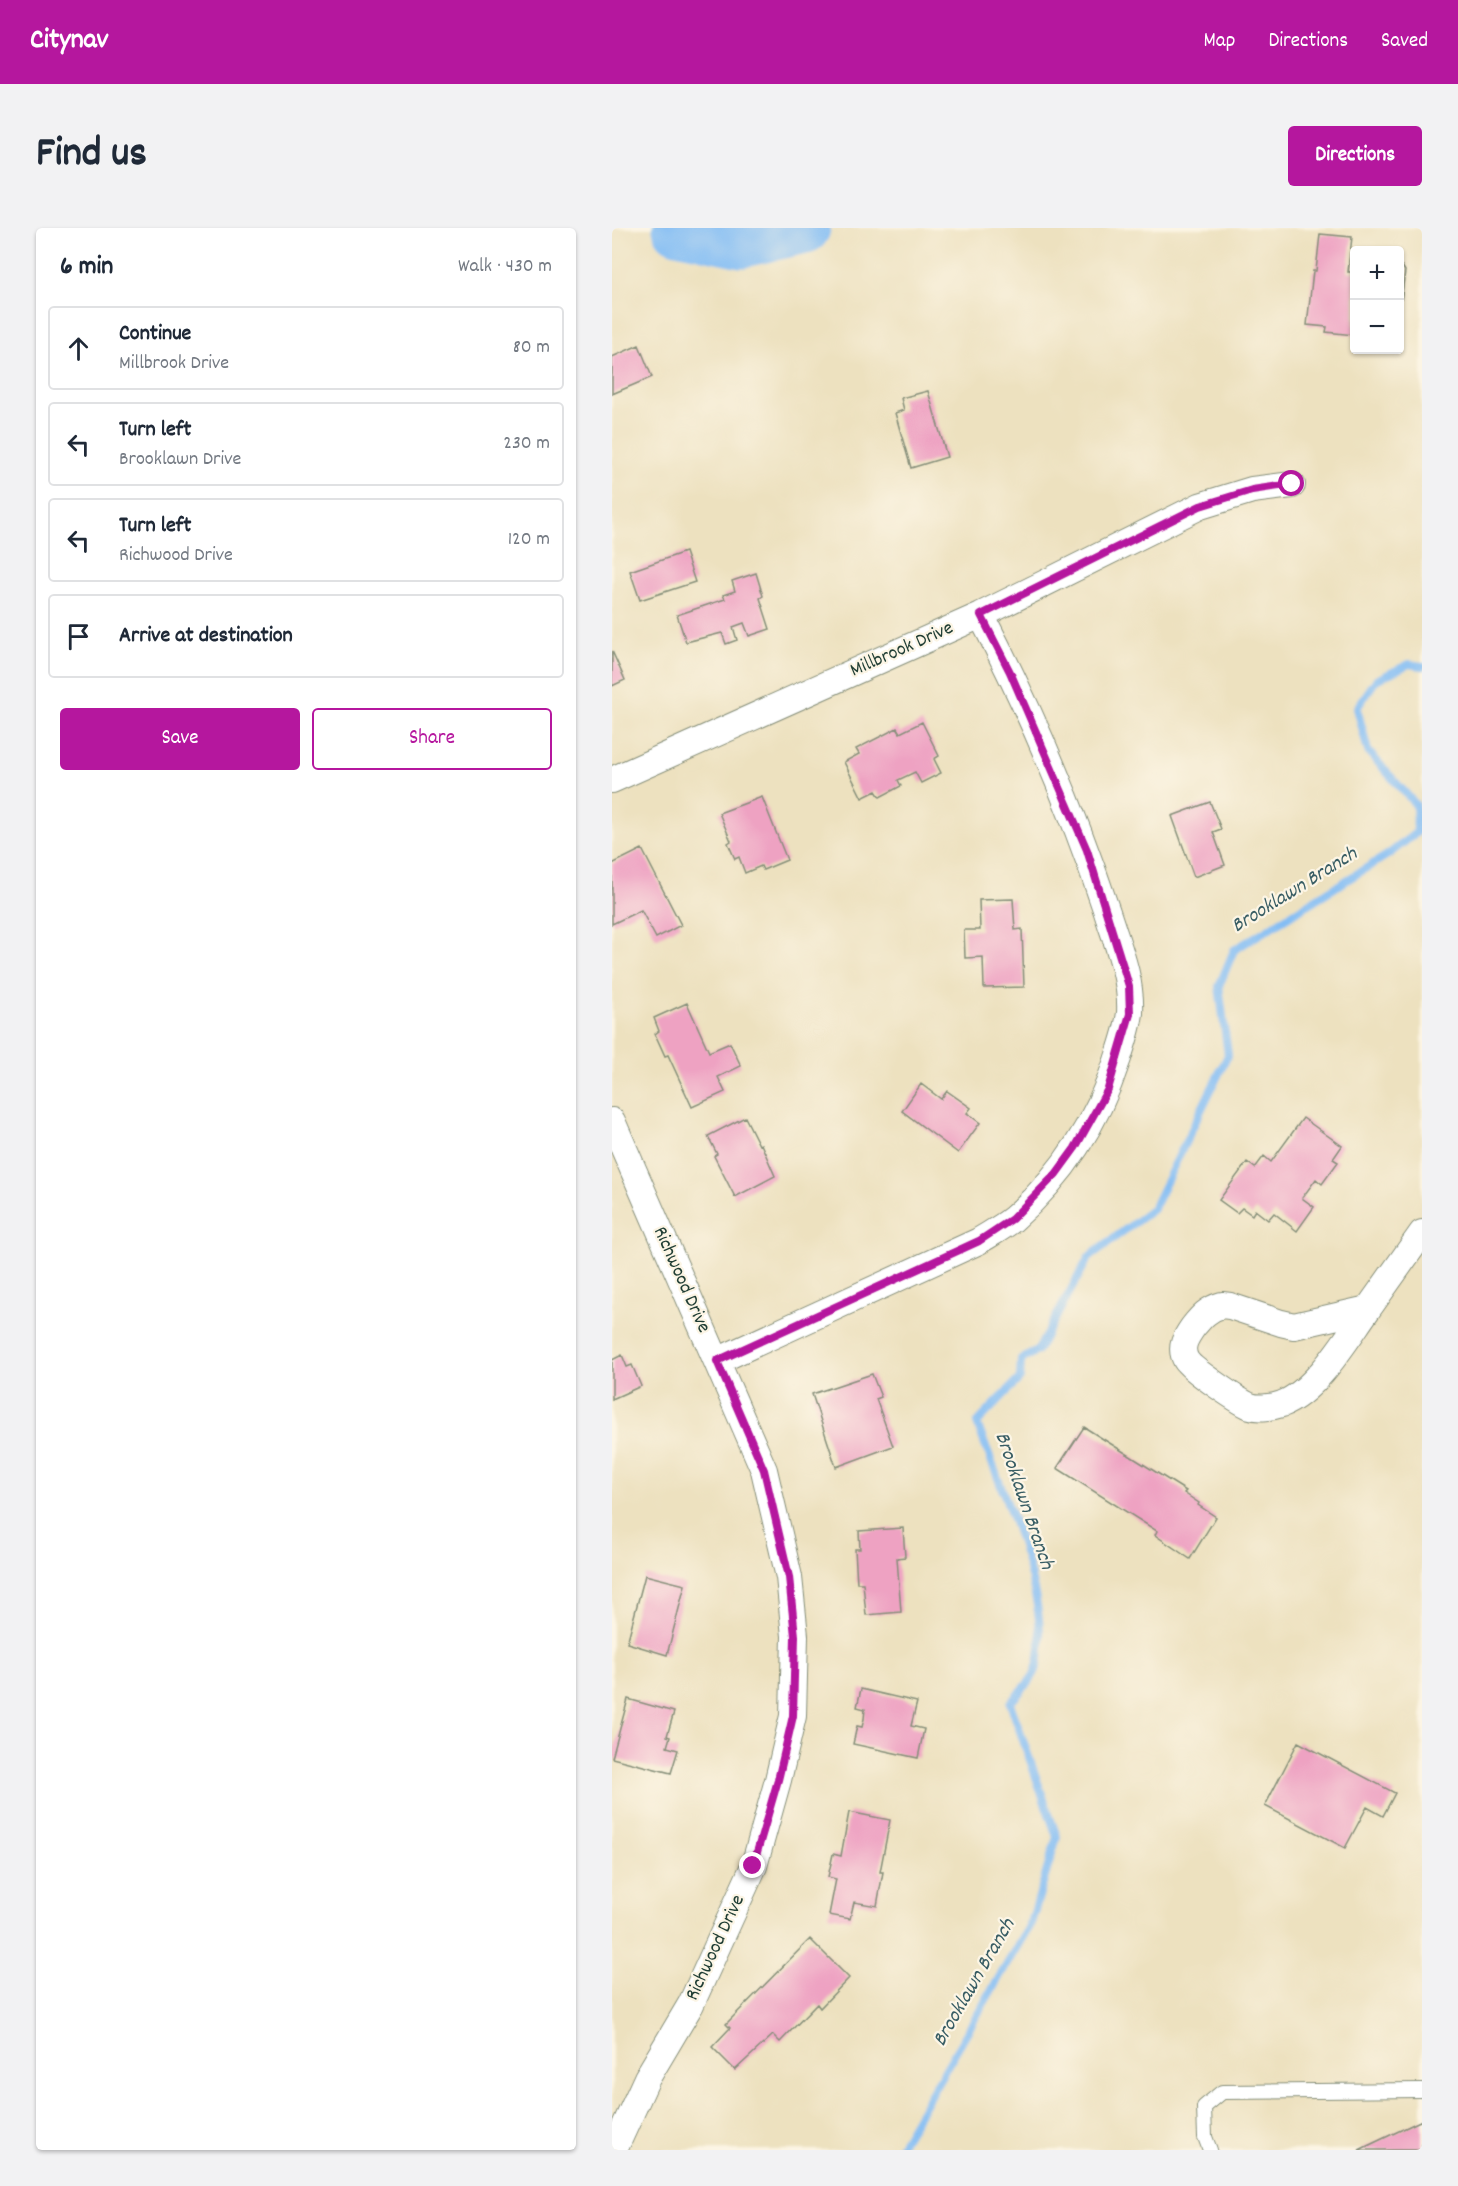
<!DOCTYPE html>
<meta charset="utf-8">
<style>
body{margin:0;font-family:Dekko,sans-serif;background:#f2f2f3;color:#1f2937}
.controls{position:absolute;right:18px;top:18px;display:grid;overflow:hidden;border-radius:6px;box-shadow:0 2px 4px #0004}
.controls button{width:54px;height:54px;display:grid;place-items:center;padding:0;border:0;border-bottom:2px solid #e0e1e3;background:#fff;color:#1f2937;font:30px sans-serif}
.stop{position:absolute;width:18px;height:18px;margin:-14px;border:4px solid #b5179e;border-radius:50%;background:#fff}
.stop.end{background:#b5179e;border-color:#fff;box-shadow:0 2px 6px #0008}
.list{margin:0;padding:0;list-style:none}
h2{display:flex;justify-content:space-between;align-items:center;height:78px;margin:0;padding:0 24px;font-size:26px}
h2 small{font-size:20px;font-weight:400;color:#747a83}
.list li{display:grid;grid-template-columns:39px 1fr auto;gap:18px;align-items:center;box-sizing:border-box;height:84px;margin:0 12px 12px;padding:0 12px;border:2px solid #e0e1e3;border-radius:6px}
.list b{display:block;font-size:22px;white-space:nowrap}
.list p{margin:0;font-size:20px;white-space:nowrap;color:#747a83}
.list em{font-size:20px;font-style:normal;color:#747a83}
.actions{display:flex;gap:12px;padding:18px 24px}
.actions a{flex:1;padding:14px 0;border:2px solid #b5179e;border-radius:6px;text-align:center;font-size:21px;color:#b5179e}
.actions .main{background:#b5179e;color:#fff}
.icon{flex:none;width:33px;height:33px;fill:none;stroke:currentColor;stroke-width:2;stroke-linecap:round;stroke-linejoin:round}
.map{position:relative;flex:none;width:810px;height:1922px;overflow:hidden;border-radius:6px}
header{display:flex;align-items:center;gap:36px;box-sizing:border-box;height:84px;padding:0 30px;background:#b5179e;color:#fff}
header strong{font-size:28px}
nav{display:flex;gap:33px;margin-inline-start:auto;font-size:21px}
.intro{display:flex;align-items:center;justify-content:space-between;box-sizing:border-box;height:144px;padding:0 36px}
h1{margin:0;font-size:42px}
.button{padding:15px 27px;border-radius:6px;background:#b5179e;color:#fff;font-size:21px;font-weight:700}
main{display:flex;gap:36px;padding:0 36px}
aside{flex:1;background:#fff;border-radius:6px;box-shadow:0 2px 4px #0004}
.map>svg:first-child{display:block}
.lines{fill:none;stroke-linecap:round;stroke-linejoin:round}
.stream{stroke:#83bdf4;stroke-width:8}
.river{stroke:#83bdf4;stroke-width:51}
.building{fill:#eea2c2}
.service-casing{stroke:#868f7a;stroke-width:16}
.minor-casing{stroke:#868f7a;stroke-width:28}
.service{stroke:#fff;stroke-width:14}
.minor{stroke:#fff;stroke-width:26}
.route{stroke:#b5179e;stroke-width:8}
.labels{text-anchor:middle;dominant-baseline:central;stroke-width:4.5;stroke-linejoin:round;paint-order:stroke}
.street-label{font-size:20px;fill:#1f3d34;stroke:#fcf5e5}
.water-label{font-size:21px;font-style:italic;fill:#385d64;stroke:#fcf5e5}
</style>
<header>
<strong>Citynav</strong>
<nav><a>Map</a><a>Directions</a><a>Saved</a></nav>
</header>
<div class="intro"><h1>Find us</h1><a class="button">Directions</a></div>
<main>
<aside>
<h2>6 min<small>Walk · 430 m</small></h2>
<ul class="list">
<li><svg class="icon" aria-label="ahead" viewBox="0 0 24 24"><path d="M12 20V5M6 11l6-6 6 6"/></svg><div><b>Continue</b><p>Millbrook Drive</p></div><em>80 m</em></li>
<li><svg class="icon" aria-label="left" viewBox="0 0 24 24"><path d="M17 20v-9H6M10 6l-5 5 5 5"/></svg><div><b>Turn left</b><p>Brooklawn Drive</p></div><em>230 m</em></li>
<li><svg class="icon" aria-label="left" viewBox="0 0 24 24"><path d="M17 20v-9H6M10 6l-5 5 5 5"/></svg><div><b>Turn left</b><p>Richwood Drive</p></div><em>120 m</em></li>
<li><svg class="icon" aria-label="arrive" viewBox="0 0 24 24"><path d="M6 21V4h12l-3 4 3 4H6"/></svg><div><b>Arrive at destination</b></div></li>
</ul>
<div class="actions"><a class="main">Save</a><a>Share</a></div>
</aside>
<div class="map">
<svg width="810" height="1922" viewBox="0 0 810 1922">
<rect width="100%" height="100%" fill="#fcf5e5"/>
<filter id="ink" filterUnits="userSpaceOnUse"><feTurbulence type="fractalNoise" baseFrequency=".0167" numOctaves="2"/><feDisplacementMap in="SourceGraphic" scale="12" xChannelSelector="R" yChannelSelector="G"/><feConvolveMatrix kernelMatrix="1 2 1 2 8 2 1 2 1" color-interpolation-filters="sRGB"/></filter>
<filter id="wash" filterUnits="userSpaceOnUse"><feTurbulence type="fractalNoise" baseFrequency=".008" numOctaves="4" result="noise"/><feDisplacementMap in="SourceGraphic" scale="24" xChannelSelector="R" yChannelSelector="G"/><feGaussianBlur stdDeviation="1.35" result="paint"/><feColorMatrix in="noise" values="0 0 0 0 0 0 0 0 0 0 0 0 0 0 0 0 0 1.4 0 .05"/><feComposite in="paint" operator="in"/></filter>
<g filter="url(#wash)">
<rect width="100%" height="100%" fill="#ede1bf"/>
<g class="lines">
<path class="stream" d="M286,1922l133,-227 26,-86 -47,-134c8,-9 22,-22 26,-33 20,-63 -37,-185 -59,-247l43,-45 1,-18 17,-10 51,-93 64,-48 75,-154 -9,-69 15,-36 155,-96 28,-22 -1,-27 -48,-54 -11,-43 19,-28 33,-16 13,2"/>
<path class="river" d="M66,0l64,14 63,-14"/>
</g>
<g id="blocks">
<path class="building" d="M708,6l32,3 -4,35h6v63l-28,-3 1,-5 -20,-2 6,-54h3z
M788,38h2l3,5 -4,30z
M27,117l13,32 -40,17v-37z
M316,163l19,66 -36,11 -16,-55 9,-3 -3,-12z
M73,324l10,30 -55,18 -10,-29z
M144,345l7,23 -3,2 10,31 -21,7 -5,-13 -11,4 4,13 -11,4 -4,-11 -36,9 -9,-27 48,-16 -2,-4 12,-4 -3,-10z
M0,423l13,29 -13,6z
M310,494l17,34 -5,3 7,14 -20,10 -6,-11 -17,8 3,6 -21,11 -4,-6 -14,7 -18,-36 15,-8 -3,-5 41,-21 3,5z
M150,569l25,63 -24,10 -2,-4 -16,7 -6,-16 -4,2 -7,-16 3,-2 -12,-28z
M598,574l11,27 -8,3 12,33 -31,12 -22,-61z
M30,621l39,76 -25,13 -15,-28 -29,14v-60z
M401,671l2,31 7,-1 2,58 -40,1 -1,-31 -18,1 -1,-28h16l-1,-30z
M75,775l22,49 21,-9 11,23 -23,11 7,15 -33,15 -24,-52 -3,1 -10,-22 4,-3 -5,-13z
M309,856l20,15 6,-8 24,17 -4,5 13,10 -22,30 -56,-42z
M133,889l14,28 2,-1 14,32 -40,21 -21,-41 3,-2 -9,-18z
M691,890l39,28 -9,13 5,3 -16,22 -6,-5 -14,19 12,9 -17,24 -23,-18 -6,7 -13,-10 -3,5 -10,-7 -5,5 -18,-13 28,-38 8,6 9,-12 7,6z
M10,1127l5,12 5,-2 9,21 -29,13v-39z
M260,1146l9,23 -5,2 17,47 -57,21 -24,-73z
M472,1199l102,64 -2,2 15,10 -1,2 18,12 -26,42 -35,-24 2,-4 -100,-63z
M291,1300l2,29 -8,1 4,54 -35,3 -3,-32h-6l-2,-34h5l-1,-18z
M33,1347l40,10 -18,70 -40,-12z
M249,1461l56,13 -6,24 13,3 -6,29 -65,-14 4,-18 5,1 2,-8 1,-10 -8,-2z
M16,1471l46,13 -7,24 3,1 -3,10 11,3 -7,23 -59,-15z
M686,1514l97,51 -12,23 -16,-9 -22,41 -80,-42z
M237,1584l41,8 -10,52h3l-6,34 -23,-4 -4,17 -21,-4 7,-36 -8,-2 5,-23 8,2z
M198,1711l39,39 -29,30 -3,-4 -37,38 -7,-7 -38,35 -23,-23 18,-19 -4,-4z
M810,1892v30h-63z"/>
</g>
</g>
<g filter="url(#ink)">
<use href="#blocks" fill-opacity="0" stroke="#868f7a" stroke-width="1.5"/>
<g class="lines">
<defs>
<path id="service" d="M598,1922l-5,-13 -1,-30 18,-15 200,-2"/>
<path id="minor" d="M0,552l369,-165 219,-109 52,-16 40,-5
M0,893l152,349 25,107 6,59 -2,80 -15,64 -24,86 -63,138 -44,74 -33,72
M610,1077l8,1 51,17 13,3 74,-17c-21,29 -52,82 -86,95 -9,3 -23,5 -32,2 -10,-4 -59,-37 -64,-46 -7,-13 0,-23 7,-33 9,-11 15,-18 29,-22z
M756,1081l54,-76
M105,1133l262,-120c11,-7 24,-14 34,-22 49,-43 84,-97 104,-158 5,-15 11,-32 13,-48 2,-35 -13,-69 -23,-101 -34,-102 -77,-202 -126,-297"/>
</defs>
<use href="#service" class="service-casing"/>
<use href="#minor" class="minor-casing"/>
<use href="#service" class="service"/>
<use href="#minor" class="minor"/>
</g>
</g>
<g class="lines" filter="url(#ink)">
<path class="route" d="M141,1638l25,-86 15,-64 2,-80 -6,-59 -25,-107 -47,-109 262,-120 33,-22 44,-45 19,-26 33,-59 22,-75 -1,-28 -42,-136 -77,-178 -29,-57 219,-109 52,-16 40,-6"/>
</g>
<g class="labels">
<g class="street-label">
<text transform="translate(290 422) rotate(-24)">Millbrook Drive</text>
<text transform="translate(69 1052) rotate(66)">Richwood Drive</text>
<text transform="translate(104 1720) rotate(-65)">Richwood Drive</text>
</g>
<g class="water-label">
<text transform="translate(683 663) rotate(-32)">Brooklawn Branch</text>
<text transform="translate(411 1273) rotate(71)">Brooklawn Branch</text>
<text transform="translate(363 1755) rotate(-60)">Brooklawn Branch</text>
</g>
</g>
</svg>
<div class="controls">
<button>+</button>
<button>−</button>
</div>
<div class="stop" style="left:680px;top:256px"></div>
<div class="stop end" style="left:141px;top:1638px"></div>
</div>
</main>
